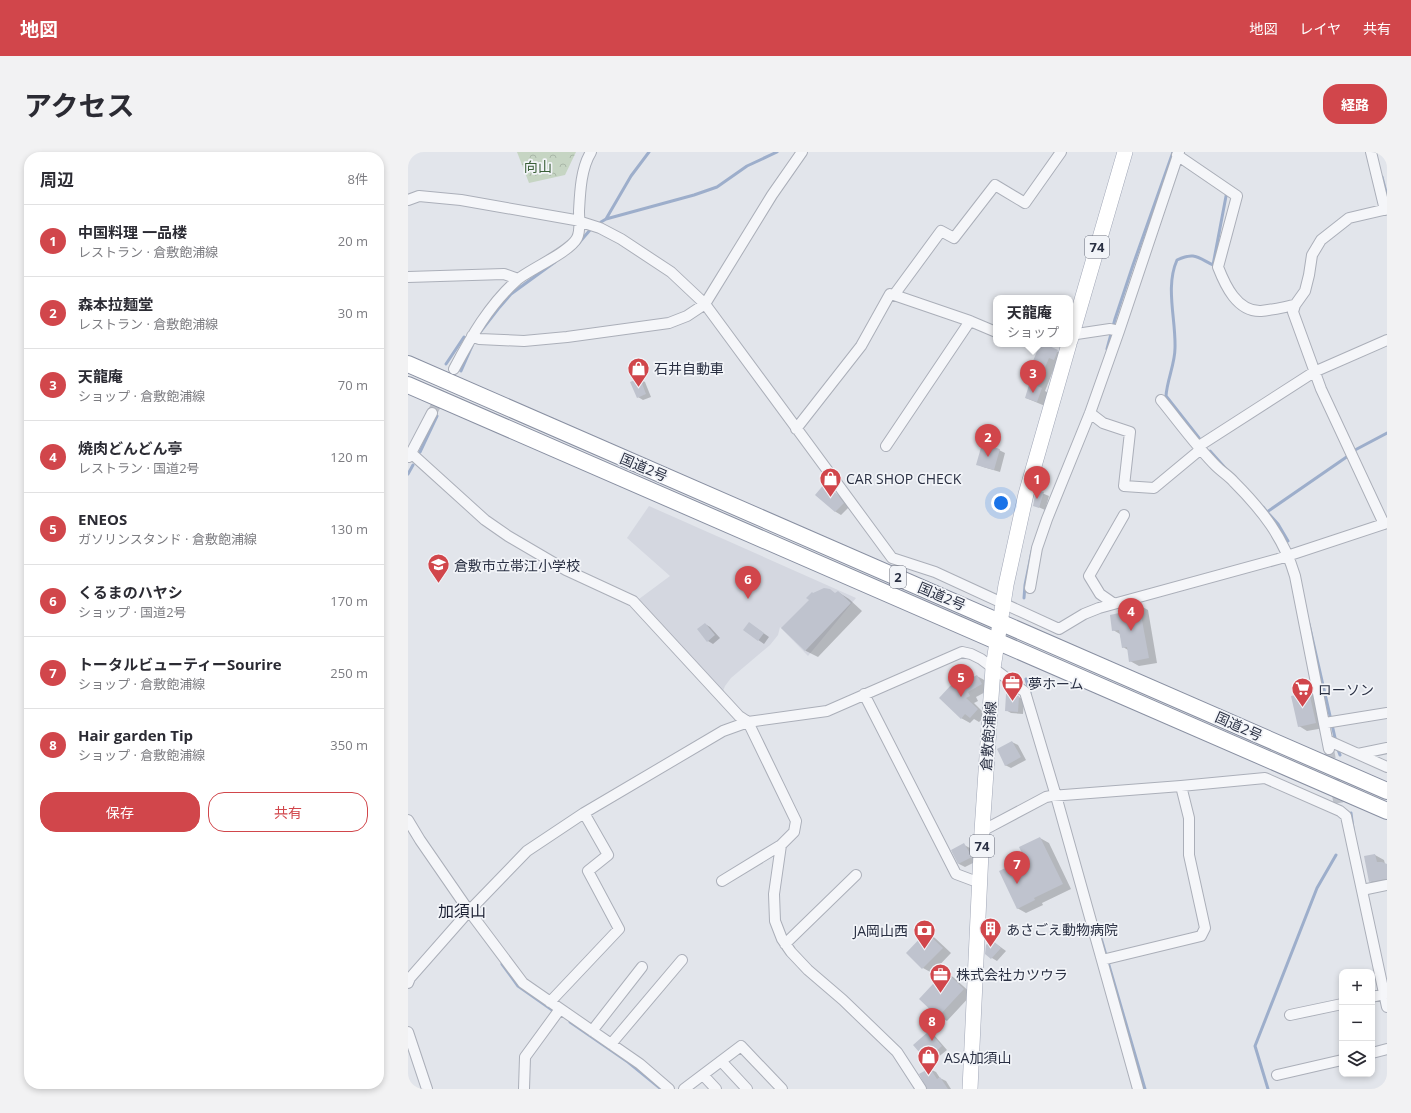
<!DOCTYPE html>
<html lang="ja">
<meta charset="utf-8">
<style>
body{margin:0;font-family:"Open Sans","Noto Sans JP",sans-serif;background:#f2f2f3;color:#2b2b33}
.controls{position:absolute;right:12px;bottom:12px;display:grid;overflow:hidden;border-radius:8px;box-shadow:0 2px 6px #0003}
.controls button{width:36px;height:36px;display:grid;place-items:center;padding:0;border:0;border-bottom:1px solid #e1e1e2;background:#fff;color:#2b2b33;font:20px sans-serif}
.you{position:absolute;left:593px;top:351px;width:14px;height:14px;margin:-10px;border:3px solid #fff;border-radius:50%;background:#1a73e8;box-shadow:0 0 0 6px #1a73e833}
.badge{display:grid;place-items:center;width:26px;height:26px;border-radius:50%;background:#d1464b;color:#fff;font-size:13px;font-weight:700}
.pin{position:absolute;translate:-50% -33px;filter:drop-shadow(0 1px 2px #0008)}
.pin::after{content:'';position:absolute;top:21px;width:14px;height:12px;background:inherit;clip-path:polygon(0 0,100% 0,50% 100%)}
.popup{position:absolute;left:585px;top:143px;width:80px;height:52px;box-sizing:border-box;display:grid;place-content:center;border-radius:8px;background:#fff;filter:drop-shadow(0 1px 3px #0005);font-size:13px;white-space:nowrap;color:#7c7c81}
.popup b{font-size:15px;color:#2b2b33}
.popup::after{content:'';position:absolute;left:50%;top:100%;margin-left:-8px;border:8px solid transparent;border-top-color:#fff}
.list{margin:0;padding:0;list-style:none}
h2{display:flex;justify-content:space-between;align-items:center;height:52px;margin:0;padding:0 16px;font-size:17px}
h2 small{font-size:13px;font-weight:400;color:#7c7c81}
.list li{display:grid;grid-template-columns:26px 1fr auto;gap:12px;align-items:center;box-sizing:border-box;height:72px;padding:0 16px;border-top:1px solid #e1e1e2}
.list b{display:block;font-size:15px;white-space:nowrap}
.list p{margin:0;font-size:13px;white-space:nowrap;color:#7c7c81}
.list em{font-size:13px;font-style:normal;color:#7c7c81}
.actions{display:flex;gap:8px;padding:12px 16px}
.actions a{flex:1;padding:9px 0;border:1px solid #d1464b;border-radius:16px;text-align:center;font-size:14px;color:#d1464b}
.actions .main{background:#d1464b;color:#fff}
.icon{flex:none;width:22px;height:22px;fill:none;stroke:currentColor;stroke-width:2;stroke-linecap:round;stroke-linejoin:round}
.map{position:relative;flex:none;width:979px;height:937px;overflow:hidden;border-radius:16px}
header{display:flex;align-items:center;gap:24px;box-sizing:border-box;height:56px;padding:0 20px;background:#d1464b;color:#fff}
header strong{font-size:19px}
nav{display:flex;gap:22px;margin-inline-start:auto;font-size:14px}
.intro{display:flex;align-items:center;justify-content:space-between;box-sizing:border-box;height:96px;padding:0 24px}
h1{margin:0;font-size:28px}
.button{padding:10px 18px;border-radius:16px;background:#d1464b;color:#fff;font-size:14px;font-weight:700}
main{display:flex;gap:24px;padding:0 24px}
aside{flex:1;background:#fff;border-radius:16px;box-shadow:0 2px 6px #0003}
.map>svg:first-child{display:block}
.built{fill:#d4d7e0}
.forest{fill:url(#forest-crowns)}
.shadow{fill:#0003}
.lines{fill:none;stroke-linecap:round;stroke-linejoin:round}
.stream{stroke:#9daecb;stroke-width:3}
.building{fill:#bfc3ce}
.minor-tunnel{stroke:#bdc1c9;stroke-width:10;stroke-dasharray:10 5;stroke-linecap:butt}
.minor-casing{stroke:#abafb9;stroke-width:12}
.primary-casing{stroke:#a1a7b7;stroke-width:16}
.trunk-casing{stroke:#8990a2;stroke-width:18}
.minor{stroke:#f5f6f9;stroke-width:10}
.primary{stroke:#fff;stroke-width:15}
.trunk{stroke:#fff;stroke-width:16}
.labels{text-anchor:middle;dominant-baseline:central;stroke-width:3.5;stroke-linejoin:round;paint-order:stroke}
.shield{fill:#f2f4f8;stroke:#666b79;stroke-width:1}
.shield-label{font-size:13px;font-weight:bold;fill:#2a3043}
.park-label{font-size:14px;fill:#3a5f37;stroke:#f2f4f8}
.poi-label{font-size:14px;fill:#2a3043;stroke:#f2f4f8;text-anchor:start}
.street-label{font-size:14px;fill:#2a3043;stroke:#f2f4f8}
.quarter-label{font-size:16px;fill:#1c2134;stroke:#f2f4f8}
</style>
<header>
<strong>地図</strong>
<nav><a>地図</a><a>レイヤ</a><a>共有</a></nav>
</header>
<div class="intro"><h1>アクセス</h1><a class="button">経路</a></div>
<main>
<aside>
<h2>周辺<small>8件</small></h2>
<ul class="list">
<li><span class="badge">1</span><div><b>中国料理 一品楼</b><p>レストラン · 倉敷飽浦線</p></div><em>20 m</em></li>
<li><span class="badge">2</span><div><b>森本拉麺堂</b><p>レストラン · 倉敷飽浦線</p></div><em>30 m</em></li>
<li><span class="badge">3</span><div><b>天龍庵</b><p>ショップ · 倉敷飽浦線</p></div><em>70 m</em></li>
<li><span class="badge">4</span><div><b>焼肉どんどん亭</b><p>レストラン · 国道2号</p></div><em>120 m</em></li>
<li><span class="badge">5</span><div><b>ENEOS</b><p>ガソリンスタンド · 倉敷飽浦線</p></div><em>130 m</em></li>
<li><span class="badge">6</span><div><b>くるまのハヤシ</b><p>ショップ · 国道2号</p></div><em>170 m</em></li>
<li><span class="badge">7</span><div><b>トータルビューティーSourire</b><p>ショップ · 倉敷飽浦線</p></div><em>250 m</em></li>
<li><span class="badge">8</span><div><b>Hair garden Tip</b><p>ショップ · 倉敷飽浦線</p></div><em>350 m</em></li>
</ul>
<div class="actions"><a class="main">保存</a><a>共有</a></div>
</aside>
<div class="map">
<svg width="979" height="937" viewBox="0 0 979 937">
<defs>
<pattern id="forest-crowns" width="20" height="18" patternUnits="userSpaceOnUse"><rect width="20" height="18" fill="#c6d5c3"/><path d="M2 6a3 3 0 1 1 6 0M12 15a3 3 0 1 1 6 0" fill="none" stroke="#aab7a9"/></pattern>
</defs>
<rect width="100%" height="100%" fill="#e2e5eb"/>
<path class="built" d="M241,354l207,92 -48,58 -28,-29 -2,8 -8,10 -39,33 -6,8 -2,5 -84,-92 31,-23 -43,-38z"/>
<path class="forest" d="M109,0h59l-11,23 -36,8z"/>
<path class="shadow" d="M633,192l24,11 -8,6 -12,30 4,2 -4,13 -19,-8z
M232,227l5,3 6,15 -8,3 -5,-3z
M591,298l6,3 -5,19 -17,-5 -6,-3z
M417,333l17,13 7,9 -8,8 -5,-3 -20,-17z
M629,339l12,5 -4,14 -11,-5z
M430,440l11,7 13,12 -44,46 -12,-6 -23,-23 27,-28 4,-6h22z
M731,453l9,5 9,53 -18,3 -9,-5 -2,-11 -5,-3 -3,-13 -7,-4 7,-16z
M297,472l5,3 10,11 -7,6 -5,-3z
M347,475l14,10 -5,7 -20,-14z
M569,524l9,5 5,8 -15,8 2,4 -4,2 12,12 -7,7 -5,-3 -4,4 -9,-5 -9,-33 4,3z
M901,541l9,5 6,30 -17,3 -8,-5z
M611,545l5,3 -1,14 -12,-1 -5,-3z
M604,590l6,3 8,15 -15,8 -6,-3z
M632,686l9,5 22,46 -29,14 1,2 -17,8 -9,-5 9,-49z
M556,693l6,3 7,13 -12,6 -6,-3 -7,-13z
M967,703l9,5 1,4 2,1v20l-8,1 -9,-5z
M519,781l8,5 16,15 -19,20 -9,-5z
M583,788l15,11 -9,10 -5,-3z
M537,820l8,5 19,17 -25,27 -9,-5z
M521,880l5,3 13,15 -15,12 -5,-3z
M522,917l6,3 4,6 6,3 5,8h-23z"/>
<g class="lines">
<path class="stream" d="M974,25l5,19
M198,67l25,-43 18,-24
M193,70l5,-3 88,-24 23,-8 30,-21 30,-14
M170,92l12,-14
M73,179l17,-22 13,-15 44,-32
M699,197l8,-30 18,-54 40,-113
M38,212l18,-27
M53,219l11,-25
M791,286l-33,-42c1,-16 9,-32 9,-48 1,-29 -10,-61 2,-88 17,-8 20,-3 36,5l14,-74
M947,298l32,-17
M802,299l17,19
M12,300l17,-36
M0,322l5,-9
M855,355l4,5 81,-56
M859,360l11,12 10,17
M616,446l1,-13 7,-34
M901,472l27,118
M618,527l4,14
M929,595l3,8
M943,661l2,16
M693,786l44,151
M94,812l16,22 37,26
M162,870l58,40 33,27
M860,937l-13,-43 62,-158 19,-33"/>
</g>
<path class="building" d="M632,192h5l13,6 -4,10 -5,-2 -12,28 5,2 -5,14 -12,-4 7,-23 -4,-2z
M232,226l6,16 -9,4 -7,-16z
M574,292l18,5 -6,21 -18,-5z
M417,331l12,11 7,9 -9,9 -20,-17z
M628,338l8,2 -5,16 -6,-2z
M416,436l6,1 5,4 3,-2 13,12 -46,48 -24,-23 28,-28 -3,-2 6,-6 1,1z
M731,452l10,54 -20,4 -2,-15 -5,1 -3,-18 -7,1 -2,-16 9,-2v-4z
M341,470l15,11 -6,8 -15,-11z
M297,471l10,12 -8,7 -10,-13z
M569,523l5,9 -14,8 2,4 -4,2 12,11 -8,9 -5,-4 -4,5 -22,-21 13,-14 3,3z
M901,540l7,31 -18,4 -7,-31z
M598,542l13,2 -1,16 -13,-1z
M604,589l9,16 -16,9 -8,-17z
M632,685l23,47 -29,14 1,2 -18,9 -18,-38 26,-12 -6,-12z
M556,691l8,14 -14,7 -7,-14z
M967,702l2,8h5l5,2v15l-18,3 -5,-26z
M518,780l17,16 -21,21 -16,-16z
M583,787l10,9 -10,11 -6,-5 1,-9z
M537,819l19,18 -26,28 -19,-18z
M521,879l13,15 -16,14 -13,-15z
M522,916l7,11 3,-2 8,12h-21l-8,-15z"/>
<g class="lines">
<path class="minor-tunnel" d="M24,261l19,-37
M921,597l10,57"/>
<defs>
<path id="minor" d="M963,0l14,58
M769,3l60,41 -19,71c7,18 19,45 43,44 11,-1 23,-4 34,-6
M0,48l11,-4 42,4 114,20 25,8 21,11 50,33 34,32 187,254 43,14 124,57 25,-15 15,-6 179,-49 109,-36
M0,125l96,-3 14,5
M486,143l76,26 26,11
M662,183l40,-6 9,2
M64,184l7,3 45,2 43,-4 102,-14 18,-7 18,-12 67,-109 30,-43
M46,217c17,-32 35,-64 63,-89 13,-11 53,-28 60,-42 4,-8 2,-18 2,-27 1,-19 2,-43 12,-59
M753,248c18,22 35,46 55,66 6,6 13,10 18,16 28,28 50,56 61,94l34,173
M682,261l13,10 27,9 -6,54 30,2 47,-39
M388,277l65,-83 29,-52 4,1 47,-64 13,7 41,-53 30,18 36,-51
M478,294l84,-125
M791,294l115,-74 73,-32
M3,301l74,67 23,16 58,34 67,31 106,115 9,6 48,99 -2,11 -13,13 -7,49 1,27 7,18 9,13 17,18 35,30 54,52 24,37
M1,305l23,-44
M976,372l-63,-135 -28,-77 2,-7 10,-14 4,-16 3,-20 9,-15 28,-22 38,-9
M622,436l7,-40 10,-29 43,-106 29,-82 60,-179
M705,451l-13,-9 -11,-18 35,-61
M456,542l92,180 24,9
M917,571l62,-10
M921,589l58,26
M950,602l29,-6
M0,668l12,20 49,71 54,72 117,81 29,25
M574,679l64,-34 5,-1 130,-10 84,-8 75,33 6,5 41,191
M314,729l59,-36
M954,738l25,-5
M377,792l71,-69
M694,808l99,-24 4,-8 -16,-73v-37l-8,-32
M0,831l2,-5 59,-67 58,-60 57,-38 139,-82 25,-9 79,-11 135,-59 9,2 10,5 44,33 31,104 82,293
M964,845l12,-3
M142,850l69,-73 -31,-58 20,-16 -24,-42
M882,863l52,-11
M184,879l50,-64
M0,880l19,57
M203,892l71,-84
M964,901l15,-4
M313,909l26,28
M295,923l13,14
M869,923l65,-15
M116,937l1,-32 35,-48
M276,937l57,-43 41,43"/>
<path id="primary" d="M662,189l55,-189
M562,937l12,-258 11,-163 13,-83 20,-91 43,-150"/>
<path id="trunk" d="M0,212l979,427
M0,233l979,426"/>
</defs>
<use href="#minor" class="minor-casing"/>
<use href="#primary" class="primary-casing"/>
<use href="#trunk" class="trunk-casing"/>
<use href="#minor" class="minor"/>
<use href="#primary" class="primary"/>
<use href="#trunk" class="trunk"/>
</g>
<defs>
<symbol id="shop-pin" viewBox="-11 -11 22 30"><path d="M0 17L-7.5 6A9.5 9.5 0 1 1 7.5 6Z" fill="#d1464b" stroke="#f2f4f8"/><path d="M-5-2.5h2.3a2.7 3.5 0 0 1 5.4 0H5L5.5 6h-11ZM-1.5-2.5h3a1.5 2.3 0 0 0-3 0Z" fill="#fff"/></symbol>
<symbol id="school-pin" viewBox="-11 -11 22 30"><path d="M0 17L-7.5 6A9.5 9.5 0 1 1 7.5 6Z" fill="#d1464b" stroke="#f2f4f8"/><path d="M0-5L7-2L0 1L-7-2ZM-4 1L0 2.5L4 1V4Q0 6-4 4Z" fill="#fff"/></symbol>
<symbol id="office-pin" viewBox="-11 -11 22 30"><path d="M0 17L-7.5 6A9.5 9.5 0 1 1 7.5 6Z" fill="#d1464b" stroke="#f2f4f8"/><path d="M-6-3h4V-5.5h4V-3h4V5H-6ZM-1-4.5V-3h2v-1.5ZM-6 0V1H6V0Z" fill="#fff"/></symbol>
<symbol id="supermarket-pin" viewBox="-11 -11 22 30"><path d="M0 17L-7.5 6A9.5 9.5 0 1 1 7.5 6Z" fill="#d1464b" stroke="#f2f4f8"/><path d="M-6-5.5h2.5l.6 2H6L4.5 2H-2.5L-4.4-4H-6ZM-1.5 3.2a1.3 1.3 0 1 0 .1 0ZM3 3.2a1.3 1.3 0 1 0 .1 0Z" fill="#fff"/></symbol>
<symbol id="building-pin" viewBox="-11 -11 22 30"><path d="M0 17L-7.5 6A9.5 9.5 0 1 1 7.5 6Z" fill="#d1464b" stroke="#f2f4f8"/><path d="M-4-6H4V6H1V3H-1V6H-4ZM-2.5-4.3h1.7v1.8h-1.7ZM.8-4.3h1.7v1.8H.8ZM-2.5-1h1.7V.8h-1.7ZM.8-1h1.7V.8H.8Z" fill="#fff"/></symbol>
<symbol id="bank-pin" viewBox="-11 -11 22 30"><path d="M0 17L-7.5 6A9.5 9.5 0 1 1 7.5 6Z" fill="#d1464b" stroke="#f2f4f8"/><path d="M-6-4H6V4H-6ZM0-2.3a2.3 2.3 0 1 0 0 4.6a2.3 2.3 0 1 0 0-4.6Z" fill="#fff"/></symbol>
</defs>
<g fill-rule="evenodd">
<use href="#shop-pin" x="218" y="204" width="25" height="34"/>
<use href="#shop-pin" x="410" y="314" width="25" height="34"/>
<use href="#school-pin" x="18" y="400" width="25" height="34"/>
<use href="#office-pin" x="592" y="518" width="25" height="34"/>
<use href="#supermarket-pin" x="882" y="524" width="25" height="34"/>
<use href="#building-pin" x="570" y="764" width="25" height="34"/>
<use href="#bank-pin" x="504" y="766" width="25" height="34"/>
<use href="#office-pin" x="520" y="810" width="25" height="34"/>
<use href="#shop-pin" x="508" y="892" width="25" height="34"/>
</g>
<g class="labels">
<g class="shield">
<rect x="677" y="84" width="24" height="22" rx="3"/>
<rect x="482" y="414" width="16" height="22" rx="3"/>
<rect x="562" y="683" width="24" height="22" rx="3"/>
</g>
<g class="shield-label">
<text x="689" y="95">74</text>
<text x="490" y="425">2</text>
<text x="574" y="694">74</text>
</g>
<g class="park-label">
<text x="130" y="14">向山</text>
</g>
<g class="poi-label">
<text x="246" y="216">石井自動車</text>
<text x="438" y="326">CAR SHOP CHECK</text>
<text x="46" y="413">倉敷市立帯江小学校</text>
<text x="620" y="531">夢ホーム</text>
<text x="910" y="537">ローソン</text>
<text x="598" y="777">あさごえ動物病院</text>
<text x="500" y="778" text-anchor="end">JA岡山西</text>
<text x="548" y="822">株式会社カツウラ</text>
<text x="536" y="905">ASA加須山</text>
</g>
<g class="street-label">
<text transform="translate(236 315) rotate(23)">国道2号</text>
<text transform="translate(534 444) rotate(23)">国道2号</text>
<text transform="translate(831 574) rotate(24)">国道2号</text>
<text transform="translate(580 584) rotate(-86)">倉敷飽浦線</text>
</g>
<g class="quarter-label">
<text x="54" y="759">加須山</text>
</g>
</g>
</svg>
<div class="controls">
<button>+</button>
<button>−</button>
<button><svg class="icon" aria-label="layers" viewBox="0 0 24 24"><path d="M12 4l9 5-9 5-9-5zM3 14l9 5 9-5"/></svg></button>
</div>
<div class="you"></div>
<div class="pin badge" style="left:629px;top:347px">1</div>
<div class="pin badge" style="left:580px;top:305px">2</div>
<div class="pin badge" style="left:625px;top:241px">3</div>
<div class="popup"><b>天龍庵</b>ショップ</div>
<div class="pin badge" style="left:723px;top:479px">4</div>
<div class="pin badge" style="left:553px;top:545px">5</div>
<div class="pin badge" style="left:340px;top:447px">6</div>
<div class="pin badge" style="left:609px;top:732px">7</div>
<div class="pin badge" style="left:524px;top:889px">8</div>
</div>
</main>
